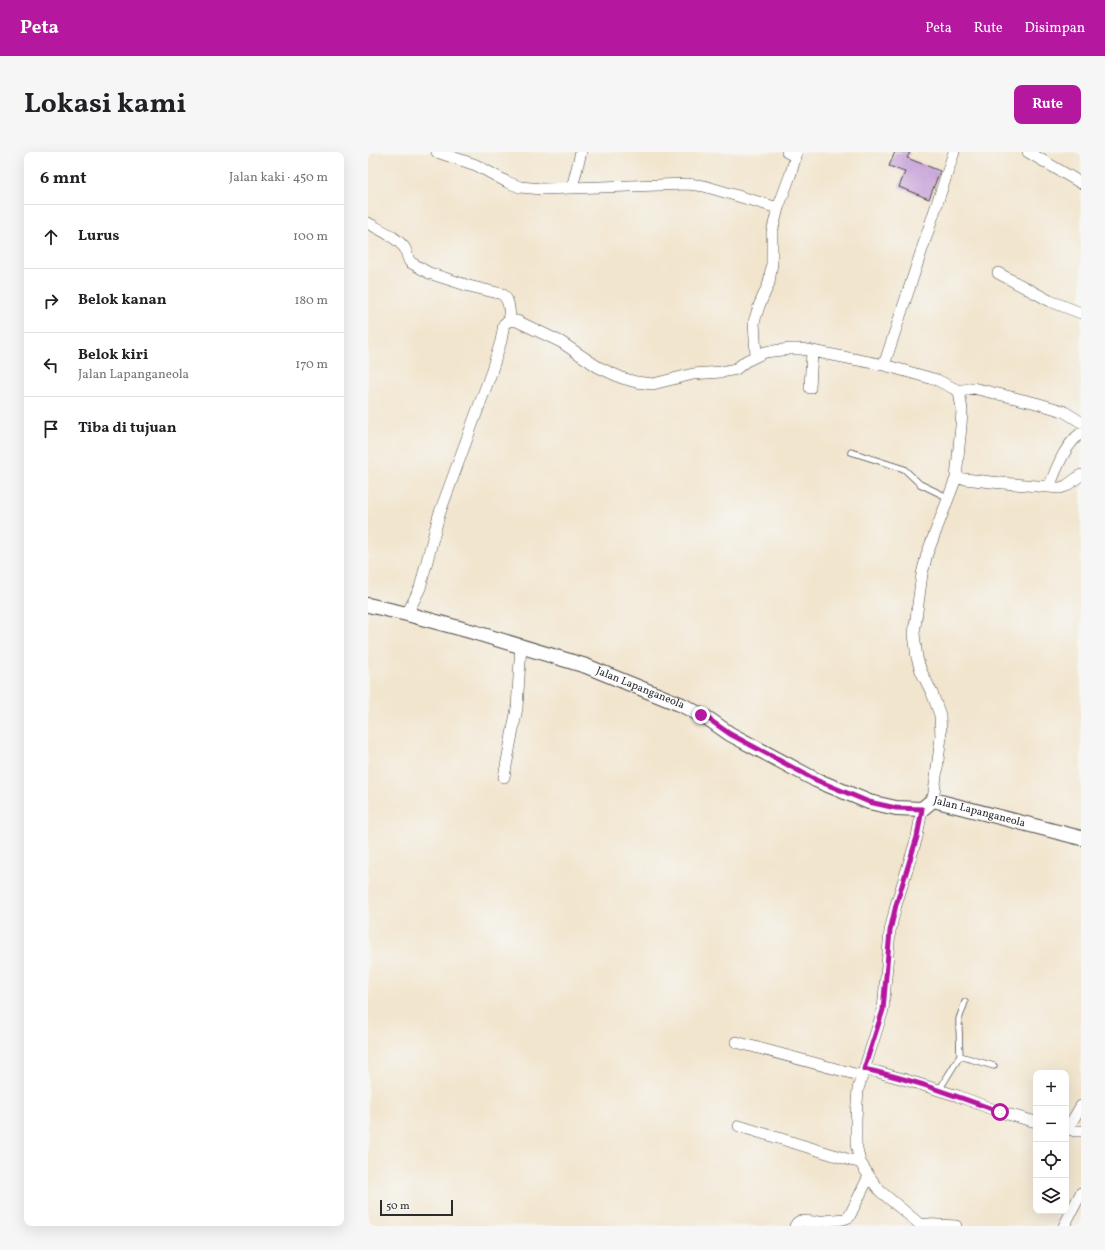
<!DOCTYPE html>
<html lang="id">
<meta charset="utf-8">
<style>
body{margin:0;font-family:Vollkorn,serif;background:#f6f6f6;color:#202124}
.controls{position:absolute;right:12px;bottom:12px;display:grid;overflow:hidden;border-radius:8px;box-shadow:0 4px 16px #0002}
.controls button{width:36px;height:36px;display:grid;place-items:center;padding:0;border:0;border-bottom:1px solid #e0e0e0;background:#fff;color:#202124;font:20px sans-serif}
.scale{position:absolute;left:12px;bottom:10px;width:73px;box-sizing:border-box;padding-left:4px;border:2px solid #2b2b2b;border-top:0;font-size:11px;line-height:14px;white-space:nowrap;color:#2b2b2b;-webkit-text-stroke:3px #f6f6f2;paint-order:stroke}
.stop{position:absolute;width:12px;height:12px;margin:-9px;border:3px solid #b5179e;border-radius:50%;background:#fff}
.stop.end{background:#b5179e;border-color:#fff;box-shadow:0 1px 4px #0008}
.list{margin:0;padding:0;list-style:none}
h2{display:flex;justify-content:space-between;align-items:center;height:52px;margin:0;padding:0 16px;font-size:17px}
h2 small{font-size:13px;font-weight:400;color:#757577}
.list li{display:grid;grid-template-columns:26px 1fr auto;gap:12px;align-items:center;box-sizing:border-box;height:64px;padding:0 16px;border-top:1px solid #e0e0e0}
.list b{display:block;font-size:15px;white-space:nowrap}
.list p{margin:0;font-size:13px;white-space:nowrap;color:#757577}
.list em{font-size:13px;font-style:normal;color:#757577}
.icon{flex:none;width:22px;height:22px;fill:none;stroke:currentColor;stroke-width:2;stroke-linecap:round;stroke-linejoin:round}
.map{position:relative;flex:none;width:713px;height:1074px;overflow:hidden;border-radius:8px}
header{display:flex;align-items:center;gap:24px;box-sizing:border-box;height:56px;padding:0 20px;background:#b5179e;color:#fff}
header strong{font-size:19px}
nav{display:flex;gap:22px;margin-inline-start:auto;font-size:14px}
.intro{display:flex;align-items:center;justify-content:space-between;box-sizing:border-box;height:96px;padding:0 24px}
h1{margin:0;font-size:28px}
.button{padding:10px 18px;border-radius:8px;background:#b5179e;color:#fff;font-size:14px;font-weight:700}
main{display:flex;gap:24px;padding:0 24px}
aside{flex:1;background:#fff;border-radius:8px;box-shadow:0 4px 16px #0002}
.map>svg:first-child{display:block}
.building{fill:#c29ad6}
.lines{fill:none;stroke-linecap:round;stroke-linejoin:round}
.service-casing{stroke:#494743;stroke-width:7}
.minor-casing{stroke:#494743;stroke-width:12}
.tertiary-casing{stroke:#494743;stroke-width:16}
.service{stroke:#fff;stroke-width:5.5}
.minor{stroke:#fff;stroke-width:11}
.tertiary{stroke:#fff;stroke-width:14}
.route{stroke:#b5179e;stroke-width:5}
.labels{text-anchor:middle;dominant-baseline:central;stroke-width:3.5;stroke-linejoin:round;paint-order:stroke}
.street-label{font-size:11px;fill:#2b2b2b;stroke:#f6f6f2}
</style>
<header>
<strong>Peta</strong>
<nav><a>Peta</a><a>Rute</a><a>Disimpan</a></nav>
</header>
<div class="intro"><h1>Lokasi kami</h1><a class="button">Rute</a></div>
<main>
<aside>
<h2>6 mnt<small>Jalan kaki · 450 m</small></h2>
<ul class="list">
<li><svg class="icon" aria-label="ahead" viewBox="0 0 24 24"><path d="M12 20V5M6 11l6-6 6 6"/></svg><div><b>Lurus</b></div><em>100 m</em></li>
<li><svg class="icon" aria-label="right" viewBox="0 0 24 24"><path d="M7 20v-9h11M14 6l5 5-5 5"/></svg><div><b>Belok kanan</b></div><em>180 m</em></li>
<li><svg class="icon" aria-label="left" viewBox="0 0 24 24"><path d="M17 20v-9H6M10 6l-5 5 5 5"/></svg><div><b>Belok kiri</b><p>Jalan Lapanganeola</p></div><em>170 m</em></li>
<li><svg class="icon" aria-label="arrive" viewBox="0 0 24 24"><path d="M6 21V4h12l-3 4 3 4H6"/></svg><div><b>Tiba di tujuan</b></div></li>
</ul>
</aside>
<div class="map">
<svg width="713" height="1074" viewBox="0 0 713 1074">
<rect width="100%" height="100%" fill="#f6f6f2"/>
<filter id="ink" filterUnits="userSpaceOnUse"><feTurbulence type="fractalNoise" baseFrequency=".025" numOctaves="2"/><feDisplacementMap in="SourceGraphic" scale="8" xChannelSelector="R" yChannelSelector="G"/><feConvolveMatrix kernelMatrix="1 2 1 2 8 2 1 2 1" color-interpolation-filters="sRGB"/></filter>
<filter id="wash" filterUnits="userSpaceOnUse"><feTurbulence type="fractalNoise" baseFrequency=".012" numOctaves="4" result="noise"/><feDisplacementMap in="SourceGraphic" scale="16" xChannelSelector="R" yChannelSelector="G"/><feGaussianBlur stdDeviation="0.9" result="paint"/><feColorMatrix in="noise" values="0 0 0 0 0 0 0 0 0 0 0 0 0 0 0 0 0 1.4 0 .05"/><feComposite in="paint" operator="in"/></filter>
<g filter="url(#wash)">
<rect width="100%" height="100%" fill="#f2e5ce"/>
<g id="blocks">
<path class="building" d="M527,0h15l-3,6 33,13 -11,28 -30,-12 6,-15 -16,-6z"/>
</g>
</g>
<g filter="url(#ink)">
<use href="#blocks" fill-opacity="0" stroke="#494743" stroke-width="1"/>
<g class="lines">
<defs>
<path id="service" d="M483,300l53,17 16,15 29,14
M592,904l34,10
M571,938l21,-34 -1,-28v-9l6,-17"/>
<path id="minor" d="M69,0l39,13 31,17 13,5 22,2 146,-5 16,2 74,22
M419,0l9,5
M660,0l53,31
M204,36l9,-36
M0,71c12,7 27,13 36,24 3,4 3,11 6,15l19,11 40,13 33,8c8,6 7,16 8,26
M630,121l52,28 31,12
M388,204l-2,-34 5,-16 10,-23 3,-20v-31l6,-24 12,-32 7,-24
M516,213l70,-213
M442,236l2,-37
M591,239l14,-3 63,15 27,8 18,11
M588,326l35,4 69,6 6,-2 15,-11
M681,335c8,-19 15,-41 32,-54
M39,462l13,-26 19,-73 51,-139 11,-35 3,-17 6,-4 7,1 44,21 37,25 24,11 14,4 17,2 40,-10 28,-2 15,-3 10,-8 19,-9 25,-3h12l82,16 53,15 22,11 3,19 -1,16 -5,52 -29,76 -5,20 -8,60 3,24 4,13 11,22 8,22 1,22 -8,63
M136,625l13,-69 4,-63
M554,657l-5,28 -21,68 -6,26 -7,79 -25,79 -2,29v26l4,18 9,14 11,15 42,35
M368,890l126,34
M496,917l14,3 25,7 55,17 42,16 36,10
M371,974l111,34 10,2
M698,976l9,3h6
M700,976l13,-22
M552,1072l36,2
M427,1074l2,-3 3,-2 15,1 29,-3 5,-2 20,-41
M696,1074l17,-33"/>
<g id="tertiary">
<path id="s1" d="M0,453l39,9 63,17 116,35 96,39 28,15 20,14 86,46 53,22 27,6 26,1 11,-9 148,38"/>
</g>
</defs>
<use href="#service" class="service-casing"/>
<use href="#minor" class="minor-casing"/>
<use href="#tertiary" class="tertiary-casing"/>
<use href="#service" class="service"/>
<use href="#minor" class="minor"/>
<use href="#tertiary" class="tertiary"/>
</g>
</g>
<g class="lines" filter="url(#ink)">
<path class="route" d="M333,563l9,5 20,14 86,46 53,22 27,6 26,1 -5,28 -21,68 -6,26 -7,79 -19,59c20,4 40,10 60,16 25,9 50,17 76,27"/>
</g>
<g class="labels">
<g class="street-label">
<text stroke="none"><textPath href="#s1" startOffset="285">Jalan Lapanganeola</textPath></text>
<text stroke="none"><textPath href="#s1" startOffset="657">Jalan Lapanganeola</textPath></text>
</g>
</g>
</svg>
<div class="controls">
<button>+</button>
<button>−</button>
<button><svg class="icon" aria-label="locate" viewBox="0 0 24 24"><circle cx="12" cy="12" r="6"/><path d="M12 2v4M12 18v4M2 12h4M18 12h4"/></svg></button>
<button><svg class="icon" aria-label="layers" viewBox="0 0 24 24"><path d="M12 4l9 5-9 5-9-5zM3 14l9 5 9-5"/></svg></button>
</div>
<div class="scale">50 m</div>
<div class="stop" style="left:632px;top:960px"></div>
<div class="stop end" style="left:333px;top:563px"></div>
</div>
</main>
